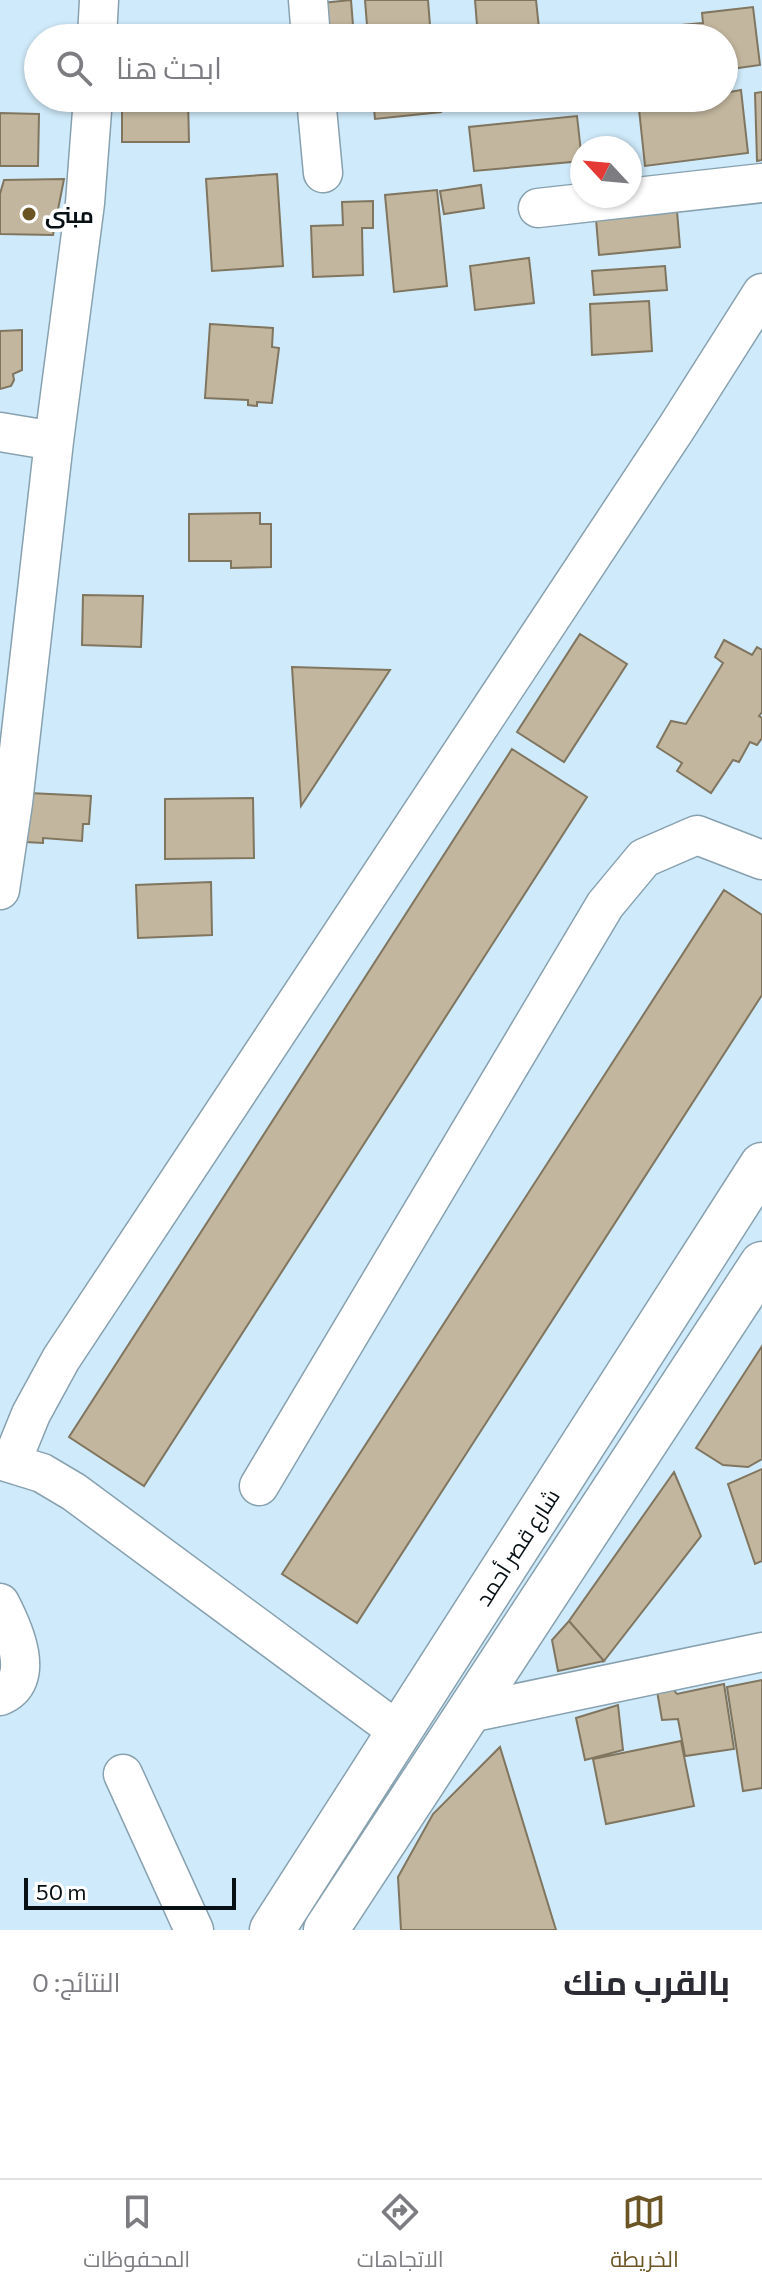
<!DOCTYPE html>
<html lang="ar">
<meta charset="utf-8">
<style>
body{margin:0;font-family:Commissioner,Cairo,sans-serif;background:#f7f7f7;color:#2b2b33;direction:rtl}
.compass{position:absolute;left:570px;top:136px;width:72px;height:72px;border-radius:50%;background:#fff;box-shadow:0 2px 6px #0004;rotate:296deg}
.scale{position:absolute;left:24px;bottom:20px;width:212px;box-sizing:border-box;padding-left:8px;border:4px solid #071015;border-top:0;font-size:22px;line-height:28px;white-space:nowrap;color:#071015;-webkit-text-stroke:6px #fff;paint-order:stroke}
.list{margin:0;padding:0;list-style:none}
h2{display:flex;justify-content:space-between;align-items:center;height:104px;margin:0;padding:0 32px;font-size:34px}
h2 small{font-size:26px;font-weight:400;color:#7c7c81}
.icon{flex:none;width:44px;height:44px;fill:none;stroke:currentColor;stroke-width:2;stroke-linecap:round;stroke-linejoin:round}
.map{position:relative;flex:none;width:762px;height:1930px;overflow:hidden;direction:ltr}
.search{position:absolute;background:#fff;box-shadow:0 2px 6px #0004;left:24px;right:24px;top:24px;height:88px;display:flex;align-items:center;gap:20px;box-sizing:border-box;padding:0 28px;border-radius:44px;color:#7c7c81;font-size:30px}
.sheet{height:248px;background:#fff}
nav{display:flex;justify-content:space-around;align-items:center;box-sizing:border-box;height:112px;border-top:2px solid #e1e1e2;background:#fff;font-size:22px;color:#7c7c81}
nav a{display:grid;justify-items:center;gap:4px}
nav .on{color:#6b5525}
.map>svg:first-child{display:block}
.building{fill:#c2b69e;stroke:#80755f;stroke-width:2}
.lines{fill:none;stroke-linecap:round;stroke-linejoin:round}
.minor-casing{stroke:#87a1af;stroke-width:41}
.major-casing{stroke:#87a1af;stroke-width:47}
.minor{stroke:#fff;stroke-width:38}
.major{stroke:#fff;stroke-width:44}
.poi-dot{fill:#6b5525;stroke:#fff;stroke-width:3}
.labels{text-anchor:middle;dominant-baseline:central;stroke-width:7;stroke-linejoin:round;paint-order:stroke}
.poi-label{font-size:22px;font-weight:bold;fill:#071015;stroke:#fff;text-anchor:start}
.street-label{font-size:22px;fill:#071015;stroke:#fff}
</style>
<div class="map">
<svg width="762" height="1930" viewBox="0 0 762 1930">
<rect width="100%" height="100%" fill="#cfeafa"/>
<path class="building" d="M351,0l3,38h-39l-3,-34z
M365,0h63l3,38h-63z
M475,0h61l4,38h-62z
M753,7l7,58 -36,5v-32h-41l-1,-13 21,-2 -1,-10z
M741,90l7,63 -103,13 -6,-57 59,-11h26v-5z
M762,92v68l-5,1 -2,-68z
M122,98h66l1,44h-67z
M321,98h38v3l-37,4z
M373,98h67l1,14 -66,7z
M0,113l39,1 -1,52h-38z
M577,116l5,45 -108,10 -5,-44z
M277,174l6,92 -71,5 -6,-92z
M64,179l-11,56 -53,-1v-40l4,-14z
M481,185l3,23 -40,6 -4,-23z
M437,190l10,96 -53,6 -9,-97z
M676,199l4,48 -81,8 -4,-48z
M373,201v27h-11l1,47 -50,2 -2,-51 32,-1 -1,-23z
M529,258l5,45 -59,7 -5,-44z
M665,266l2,24 -73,5 -2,-24z
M649,301l3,50 -60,4 -2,-51z
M210,324l63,4 -1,19 7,1 -7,55 -15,-1v4l-9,-1v-5l-43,-2z
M22,330v40l-9,4 1,6 -3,6 -11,3v-58z
M260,513v11h11v43l-40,1v-7h-42v-47z
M83,595l60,1 -2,51 -59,-2z
M580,634l47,30 -63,98 -47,-30z
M724,640l28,15 5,-8 5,3v62l-3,4 3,2v20l-5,7 -7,-3 -11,20 -6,-2 -22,33 -34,-22 5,-8 -25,-16 14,-26 15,3 37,-61 -8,-6z
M292,667l98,3 -89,136z
M512,749l75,48 -443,689 -75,-49z
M29,793l62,3 -2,28h-6l-1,17 -39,-3v5l-17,-1z
M253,798l1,60 -89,1v-60z
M211,882l1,53 -74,3 -2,-53z
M724,890l38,25v80l-405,628 -75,-49z
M762,1346v113l-14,8 -25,-2 -27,-17z
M762,1469v92l-7,3 -27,-80z
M674,1472l27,64 -97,125 -35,-40z
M569,1621l35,40 -46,10 -6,-31z
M762,1680v108l-19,3 -16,-104z
M724,1684l10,65 -49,7 -7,-37 -16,1 -5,-29 16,-2 4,5z
M618,1705l5,45 -38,10 -9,-42z
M681,1741l13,65 -88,18 -13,-65z
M500,1747l56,183h-155l-3,-53 35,-63z"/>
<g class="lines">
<defs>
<path id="minor" d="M308,0l3,38
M97,38l2,-38
M316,98l7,75
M538,208l224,-25
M0,432l54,9
M0,890l13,-87 41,-362 31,-238 8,-105
M0,1460l42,13 32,19 325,240
M11,1463l20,-49 30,-55 616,-932 85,-134
M259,1486l346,-581 39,-47 53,-23 65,25
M0,1603c13,25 38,78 0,93
M470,1713l292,-61
M123,1774l71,156"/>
<path id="major" d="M272,1930l490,-765
M326,1930l436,-666"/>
</defs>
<use href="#minor" class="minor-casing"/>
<use href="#major" class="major-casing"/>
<use href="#minor" class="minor"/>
<use href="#major" class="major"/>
</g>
<circle class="poi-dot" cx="29" cy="214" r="8"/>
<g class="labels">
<g class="poi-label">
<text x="45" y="214">مبنى</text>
</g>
<g class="street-label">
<text transform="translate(517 1547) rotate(-57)">شارع قصر أحمد</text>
</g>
</g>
</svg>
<svg class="compass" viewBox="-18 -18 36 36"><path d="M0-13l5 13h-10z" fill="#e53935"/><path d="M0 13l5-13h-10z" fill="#7c7c81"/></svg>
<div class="scale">50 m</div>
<div class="search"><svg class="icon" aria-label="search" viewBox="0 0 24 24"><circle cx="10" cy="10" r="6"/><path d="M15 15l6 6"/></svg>ابحث هنا</div>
</div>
<section class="sheet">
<h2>بالقرب منك<small>النتائج: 0</small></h2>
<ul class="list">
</ul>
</section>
<nav>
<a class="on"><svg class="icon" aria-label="map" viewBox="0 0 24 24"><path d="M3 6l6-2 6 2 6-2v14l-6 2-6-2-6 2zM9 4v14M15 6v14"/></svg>الخريطة</a>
<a><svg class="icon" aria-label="directions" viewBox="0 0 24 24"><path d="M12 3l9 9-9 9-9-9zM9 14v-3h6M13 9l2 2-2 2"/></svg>الاتجاهات</a>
<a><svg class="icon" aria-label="saved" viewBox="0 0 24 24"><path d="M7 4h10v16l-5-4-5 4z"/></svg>المحفوظات</a>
</nav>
